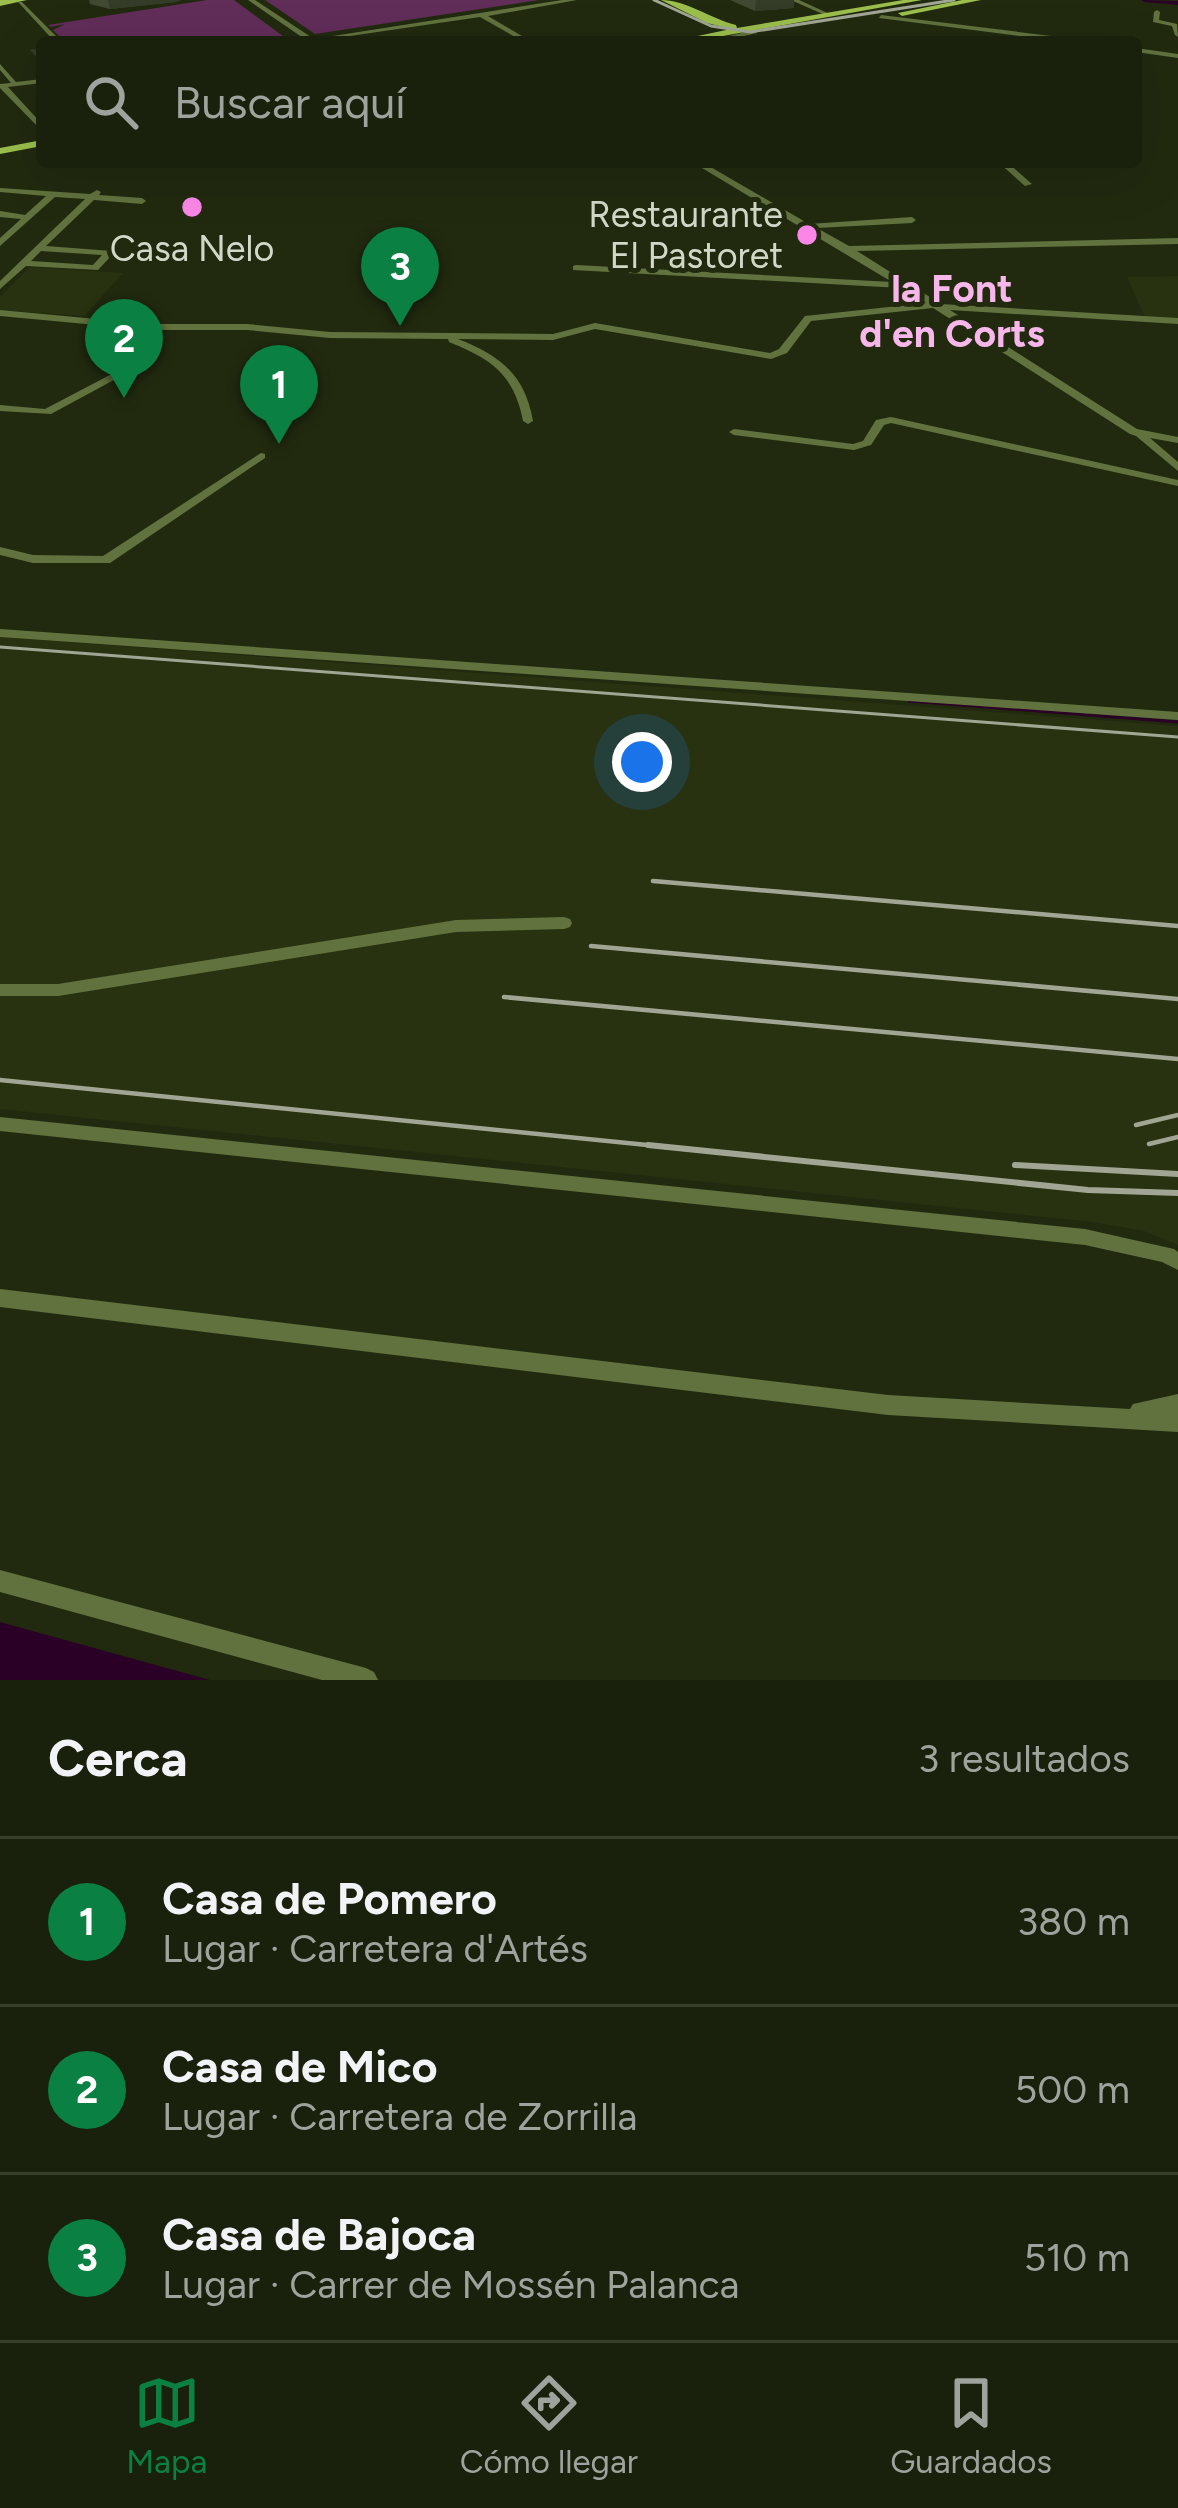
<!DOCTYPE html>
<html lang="es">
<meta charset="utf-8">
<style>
body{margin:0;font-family:Figtree,sans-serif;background:#222814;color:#f1f3f6}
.you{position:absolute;left:642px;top:762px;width:42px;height:42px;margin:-30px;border:9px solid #fff;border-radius:50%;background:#1a73e8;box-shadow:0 0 0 18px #1a73e833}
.badge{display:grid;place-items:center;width:78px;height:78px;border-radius:50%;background:#0b8043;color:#fff;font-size:39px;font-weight:700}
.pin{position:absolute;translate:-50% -99px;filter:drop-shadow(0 3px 6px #0008)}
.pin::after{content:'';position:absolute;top:63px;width:42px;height:36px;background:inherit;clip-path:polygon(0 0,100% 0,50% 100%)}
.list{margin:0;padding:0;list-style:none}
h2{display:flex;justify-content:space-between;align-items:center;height:156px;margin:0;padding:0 48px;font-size:51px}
h2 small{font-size:39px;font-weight:400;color:#9fa39d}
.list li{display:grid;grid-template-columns:78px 1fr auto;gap:36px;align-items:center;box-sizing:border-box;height:168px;padding:0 48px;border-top:3px solid #373e2c}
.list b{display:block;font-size:45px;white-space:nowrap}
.list p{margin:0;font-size:39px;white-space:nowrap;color:#9fa39d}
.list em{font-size:39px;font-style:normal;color:#9fa39d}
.icon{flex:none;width:66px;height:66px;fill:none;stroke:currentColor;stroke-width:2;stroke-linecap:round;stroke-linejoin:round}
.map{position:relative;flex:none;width:1178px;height:1680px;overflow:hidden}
.search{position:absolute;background:#19200b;box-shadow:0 12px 48px #0002;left:36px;right:36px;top:36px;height:132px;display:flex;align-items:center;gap:30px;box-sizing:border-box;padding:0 42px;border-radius:12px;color:#9fa39d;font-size:45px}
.sheet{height:660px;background:#19200b}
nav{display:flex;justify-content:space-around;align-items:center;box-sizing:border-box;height:168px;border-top:3px solid #373e2c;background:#19200b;font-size:33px;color:#9fa39d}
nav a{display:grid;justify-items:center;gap:6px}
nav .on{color:#0b8043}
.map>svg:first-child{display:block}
.built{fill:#283210}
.green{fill:#612d59}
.water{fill:#2b0026}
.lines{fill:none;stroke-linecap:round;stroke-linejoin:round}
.stream{stroke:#2b0026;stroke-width:3}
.canal{fill:#2b0026;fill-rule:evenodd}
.minor{fill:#61723e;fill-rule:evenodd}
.major{fill:#9bbe4c;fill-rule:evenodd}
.tram{stroke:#a0a693;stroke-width:3}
.rail-far2{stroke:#a0a693;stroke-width:3}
.rail-far1{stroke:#a0a693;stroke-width:4.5}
.rail{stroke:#a0a693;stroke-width:6}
.wall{fill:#404931}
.shaded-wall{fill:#343c28}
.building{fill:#4b5539;stroke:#343c28;stroke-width:3}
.poi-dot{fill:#fa87e7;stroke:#212a0f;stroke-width:4.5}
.labels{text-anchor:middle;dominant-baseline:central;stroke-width:10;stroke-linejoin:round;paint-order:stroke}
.far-poi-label{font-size:36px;fill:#d2d8c8;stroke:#212a0f;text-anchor:end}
.far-neighbourhood-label{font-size:39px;font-weight:bold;fill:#f7b7ea;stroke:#212a0f}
</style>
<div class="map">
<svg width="1178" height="1680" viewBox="0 0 1178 1680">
<rect width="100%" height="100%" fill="#212a0f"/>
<path class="built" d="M30,267l93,6 -39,43 -84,-6v-13z
M1178,276v43l-33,-2 -18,-40z
M0,637l1178,89v519l-34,-14 -51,-9 -1093,-113z"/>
<path class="green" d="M207,0h27l53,39 -222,3 -12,-12 12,-6 -14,3 -3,-2z
M265,0h274l-224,34z"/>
<path class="water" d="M0,1622l210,58h-210z"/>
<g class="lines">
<path class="stream" d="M909,701l269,21"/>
<path class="canal" d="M1141,0l37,1v4l-34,-3z"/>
<path class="minor" d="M248,0h7l59,39 248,-39h15l-89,16 44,26h-8l-44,-25 -171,25z
M791,0h8l33,15 -5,1z
M18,2h4l40,40h-7z
M1157,10l3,2 -1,8 18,4 1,13 -3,-2 -3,-9 -19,-4 1,-10z
M881,15l203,25 3,2h-19l-189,-24z
M752,27l5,6 -40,9h-13l46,-11 -1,-2z
M1136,48l42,6v4l-42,-6z
M0,64l16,18 26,-3v4l-34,4 34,37v7l-42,-43v-4l11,-1 -11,-13z
M692,162h10l107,62 103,-7 4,3 -4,3 -95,5 32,18 329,-8v6l-321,7 84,53 237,14v6l-228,-14 187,119 41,8v6l-28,-5 28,24v9l-42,-35 -6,-2 -197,-126 -122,13 -24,32 -16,6 -176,-30 -42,11 -95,-1c43,17 67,36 75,82l-5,3 -5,-3c-9,-47 -32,-62 -74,-79l-1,-3 -118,-1 -83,-8h-97l-150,-14v-6l150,14h97l83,8 223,2 42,-11 175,30 9,-4 26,-33 121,-13 -25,-15 -328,-18v-4l3,-1 316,17z
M998,162h9l25,22 -7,2z
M0,188l90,6 7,-4 4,2 -2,3 43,3 4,3 -4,3 -48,-4 -48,46 66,5v4l-14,15 -72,-4 -26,23v-8l85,-82 -30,-2 -55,49v-8l21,-19 -21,-2v-6l25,4 21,-19 -46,-4zM41,251l61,4 -9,10 -62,-4z
M127,366l9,2 -85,46 -51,-3v-6l45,4z
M891,417l287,63v6l-287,-63 -7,2 -13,20 -17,5 -120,-15 -5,-3 5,-3 119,15 10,-3 13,-21z
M261,453l4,1v4l-155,105h-77l-33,-8v-8l33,8 70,1z
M0,629l1178,83v8l-1178,-83z
M564,917l6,2 2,4 -2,4 -6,2 -108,3 -398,64h-58v-12h58l398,-64z
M0,1117l1085,112 89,20 4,3v18l-16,-8 -77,-17 -1085,-114z
M0,1289l888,106 242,14 3,-5 45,-10v38l-290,-17 -888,-108z
M0,1570l366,98 8,4 4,8h-56l-322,-88z"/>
<path class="major" d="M0,0h27l-27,6z
M661,0c25,0 50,19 75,25l1,3 166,-28h19l-232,42h-21l62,-13 -24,-6z
M962,0h19l-79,16 -4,-3z
M42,140v6l-42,8v-6z"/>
<path class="tram" d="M654,0l57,26 39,6 204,-32"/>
<path class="rail-far2" d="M0,647l1178,90"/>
<path class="rail-far1" d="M653,881l525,45
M591,946l587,53
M504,997l674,62
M0,1080l677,68
M1136,1125l42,-10
M1149,1144l29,-7"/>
<path class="rail" d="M648,1145l440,45 90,3
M1015,1165l163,9"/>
</g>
<path class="wall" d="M89,0h92l-5,2 -66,7 -20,-5z
M730,0h64v8l-39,3z"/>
<path class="shaded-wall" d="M108,0h73l-5,2 -66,7z
M756,0h38v8l-39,3z"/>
<path class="building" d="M42,50v11l-9,-10z"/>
<g class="poi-dot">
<circle cx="192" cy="207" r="12"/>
<circle cx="807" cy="235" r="12"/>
</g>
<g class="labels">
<g class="far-poi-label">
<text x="783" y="214">Restaurante<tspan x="783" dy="41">El Pastoret</tspan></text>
<text x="192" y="248" text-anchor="middle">Casa Nelo</text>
</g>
<g class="far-neighbourhood-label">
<text x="952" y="288">la Font<tspan x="952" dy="45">d'en Corts</tspan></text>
</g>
</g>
</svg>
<div class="you"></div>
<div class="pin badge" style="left:279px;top:444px">1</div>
<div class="pin badge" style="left:124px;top:398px">2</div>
<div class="pin badge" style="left:400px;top:326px">3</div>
<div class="search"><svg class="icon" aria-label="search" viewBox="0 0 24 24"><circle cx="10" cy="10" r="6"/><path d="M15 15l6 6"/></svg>Buscar aquí</div>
</div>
<section class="sheet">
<h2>Cerca<small>3 resultados</small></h2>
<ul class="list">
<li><span class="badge">1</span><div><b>Casa de Pomero</b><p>Lugar · Carretera d'Artés</p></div><em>380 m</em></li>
<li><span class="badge">2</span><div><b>Casa de Mico</b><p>Lugar · Carretera de Zorrilla</p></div><em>500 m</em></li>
<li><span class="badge">3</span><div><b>Casa de Bajoca</b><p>Lugar · Carrer de Mossén Palanca</p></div><em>510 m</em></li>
</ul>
</section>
<nav>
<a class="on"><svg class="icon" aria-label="map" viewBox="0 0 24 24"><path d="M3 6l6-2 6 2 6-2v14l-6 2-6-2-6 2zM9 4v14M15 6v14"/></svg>Mapa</a>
<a><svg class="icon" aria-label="directions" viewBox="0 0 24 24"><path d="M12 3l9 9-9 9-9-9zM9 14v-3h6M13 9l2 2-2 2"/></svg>Cómo llegar</a>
<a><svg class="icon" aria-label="saved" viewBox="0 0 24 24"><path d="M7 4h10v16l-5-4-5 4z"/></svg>Guardados</a>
</nav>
